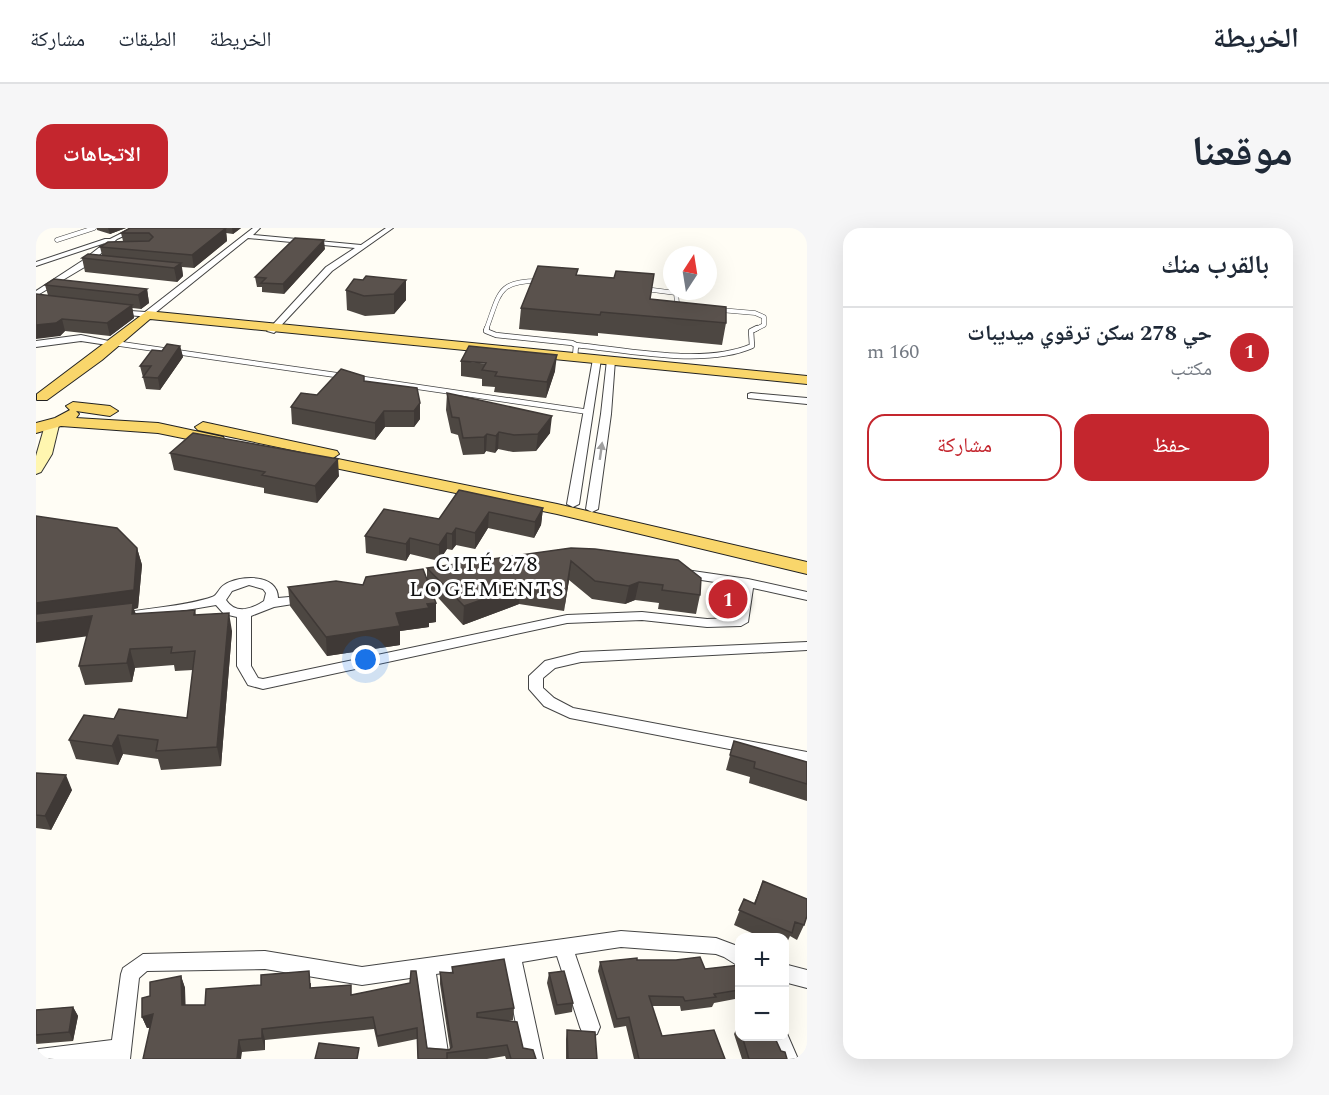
<!DOCTYPE html>
<html lang="ar">
<meta charset="utf-8">
<style>
body{margin:0;font-family:Spectral,"Noto Naskh Arabic",serif;background:#f6f6f7;color:#1f2937;direction:rtl}
.controls{position:absolute;right:18px;bottom:18px;display:grid;overflow:hidden;border-radius:12px;box-shadow:0 6px 24px #0002}
.controls button{width:54px;height:54px;display:grid;place-items:center;padding:0;border:0;border-bottom:2px solid #e0e1e3;background:#fff;color:#1f2937;font:30px sans-serif}
.compass{position:absolute;left:627px;top:18px;width:54px;height:54px;border-radius:50%;background:#fff;box-shadow:0 6px 24px #0002;rotate:12deg}
.you{position:absolute;left:330px;top:432px;width:21px;height:21px;margin:-15px;border:4px solid #fff;border-radius:50%;background:#1a73e8;box-shadow:0 0 0 9px #1a73e833}
.badge{display:grid;place-items:center;width:39px;height:39px;border-radius:50%;background:#c4262e;color:#fff;font-size:20px;font-weight:700}
.pin{position:absolute;translate:-50% -50%;border:3px solid #fff;box-shadow:0 2px 6px #0006}
.list{margin:0;padding:0;list-style:none}
h2{display:flex;justify-content:space-between;align-items:center;height:78px;margin:0;padding:0 24px;font-size:26px}
h2 small{font-size:20px;font-weight:400;color:#747a83}
.list li{display:grid;grid-template-columns:39px 1fr auto;gap:18px;align-items:center;box-sizing:border-box;height:90px;padding:0 24px;border-top:2px solid #e0e1e3}
.list b{display:block;font-size:22px;white-space:nowrap}
.list p{margin:0;font-size:20px;white-space:nowrap;color:#747a83}
.list em{font-size:20px;font-style:normal;color:#747a83}
.actions{display:flex;gap:12px;padding:18px 24px}
.actions a{flex:1;padding:14px 0;border:2px solid #c4262e;border-radius:18px;text-align:center;font-size:21px;color:#c4262e}
.actions .main{background:#c4262e;color:#fff}
.map{position:relative;flex:none;width:771px;height:831px;overflow:hidden;direction:ltr;border-radius:18px}
header{display:flex;align-items:center;gap:36px;box-sizing:border-box;height:84px;padding:0 30px;background:#fff;border-bottom:2px solid #e0e1e3}
header strong{font-size:28px}
nav{display:flex;gap:33px;margin-inline-start:auto;font-size:21px}
.intro{display:flex;align-items:center;justify-content:space-between;box-sizing:border-box;height:144px;padding:0 36px}
h1{margin:0;font-size:42px}
.button{padding:15px 27px;border-radius:18px;background:#c4262e;color:#fff;font-size:21px;font-weight:700}
main{display:flex;gap:36px;padding:0 36px}
aside{flex:1;background:#fff;border-radius:18px;box-shadow:0 6px 24px #0002}
.map>svg:first-child{display:block}
.lines{fill:none;stroke-linecap:round;stroke-linejoin:round}
.lane-far1-casing{stroke:#444;stroke-width:5}
.lane-casing{stroke:#444;stroke-width:6}
.street-casing{stroke:#444;stroke-width:2}
.secondary-casing{stroke:#333;stroke-width:2}
.primary-casing{stroke:#222;stroke-width:2}
.lane-far1{stroke:#fff;stroke-width:4}
.lane{stroke:#fff;stroke-width:4.5}
.street{fill:#fff;fill-rule:evenodd}
.secondary{fill:#fff6b0;fill-rule:evenodd}
.primary{fill:#f9d66b;fill-rule:evenodd}
.wall{fill:#4d4742}
.shaded-wall{fill:#3f3936}
.building{fill:#5a524d;stroke:#3f3936;stroke-width:1.5}
.oneway{fill:#a0a0a0}
.labels{text-anchor:middle;dominant-baseline:central;stroke-width:6;stroke-linejoin:round;paint-order:stroke}
.neighbourhood-label{font-size:22px;letter-spacing:1.5px;fill:#111;stroke:#fff}
</style>
<header>
<strong>الخريطة</strong>
<nav><a>الخريطة</a><a>الطبقات</a><a>مشاركة</a></nav>
</header>
<div class="intro"><h1>موقعنا</h1><a class="button">الاتجاهات</a></div>
<main>
<aside>
<h2>بالقرب منك<small></small></h2>
<ul class="list">
<li><span class="badge">1</span><div><b>حي 278 سكن ترقوي ميديبات</b><p>مكتب</p></div><em>160 m</em></li>
</ul>
<div class="actions"><a class="main">حفظ</a><a>مشاركة</a></div>
</aside>
<div class="map">
<svg width="771" height="831" viewBox="0 0 771 831">
<rect width="100%" height="100%" fill="#fffdf5"/>
<g class="lines">
<defs>
<path id="lane-far1" d="M21,12l37,-12
M609,61l31,4 1,10 5,4
M684,82l35,3 9,4v8l-10,5
M450,102c14,-37 11,-50 55,-49"/>
<path id="lane" d="M451,100l-1,3 10,4 76,8 4,2 -1,12
M78,115l229,33
M540,117c51,5 128,22 176,1l-1,-15 6,-3
M321,150l232,34"/>
<path id="street" d="M96,0h9l-24,11 -29,26 -52,31v-5l46,-30 23,-18 -69,23v-4l69,-23h5z
M217,0h7l-7,7 108,10 25,-17h7l-61,43 -58,62 -7,-2 59,-64 29,-19 -107,-10 -98,79 -34,-3 -4,-2 4,-2 29,2z
M45,107l37,8 -4,3 -33,-5 -45,6v-6z
M561,128l4,3 -22,145 -6,3 -6,-3 26,-145z
M575,129l4,3 -4,54 -13,95 -6,3 -6,-3 15,-95 6,-54z
M715,165l56,5v6l-59,-6v-4z
M643,341l69,10 59,13v8l-54,-12 -5,34 -7,4 -34,1 -65,-7 -75,3 -304,66 -15,-4 -11,-19v-49l-13,-3 -8,-9 -88,15 -7,-4 7,-4c24,-4 62,-7 84,-15 5,-1 7,-9 12,-12 15,-10 54,-12 54,13l34,-3 1,3 -1,3 -38,6 -23,9v50l7,12 5,1 304,-64 75,-3 65,7 28,-1 6,-32 -66,-10 -2,-3zM213,357l14,4 3,4 -2,8c-12,8 -28,14 -38,-1l6,-9z
M771,414v8l-226,12 -26,6 -12,10v10l11,10 19,10 234,44v12l-237,-46 -26,-12 -15,-17v-13l16,-15 36,-9z
M585,703l95,7 24,9v20l-16,-10 -8,-3 -95,-7 -46,7 25,73 -3,7 -7,3 -7,-3 -3,-7 -23,-71 -35,6 21,97h-20l-19,-95 -68,10 13,85h-20l-12,-82 -55,8 -97,-16 -118,2 -8,7 -9,81h-94v-9l3,-1 73,-9 9,-66 2,-6 20,-14 122,-3 97,16z
M748,736l23,6v18l-23,-6z
M749,801l13,30h-20l-10,-23h16z"/>
<path id="secondary" d="M16,193l7,4 -7,29 -11,18 -5,2v-18l9,-31z"/>
<path id="primary" d="M111,83l660,65v8l-657,-65 -48,41 -55,40h-10v-6z
M37,174l37,4 8,5 -8,5 -34,-5 3,3 -3,4 82,5 65,14 2,3 -8,5 -59,-12 -97,-7 -25,7v-10l19,-5 15,-8 -4,-4z
M167,194l134,29 2,3 -6,4 224,46 250,58v12l-250,-60 -251,-52 -2,-3 7,-5 -113,-24 -3,-3z"/>
</defs>
<use href="#lane-far1" class="lane-far1-casing"/>
<use href="#lane" class="lane-casing"/>
<use href="#street" class="street-casing"/>
<use href="#secondary" class="secondary-casing"/>
<use href="#primary" class="primary-casing"/>
<use href="#lane-far1" class="lane-far1"/>
<use href="#lane" class="lane"/>
<use href="#street" class="street"/>
<use href="#secondary" class="secondary"/>
<use href="#primary" class="primary"/>
</g>
<path class="wall" d="M61,0h29l-16,6 -13,-4z
M94,0h111l-8,6 -7,-1 1,8 -33,27 -12,-1 1,9 -6,6 -92,-10 -3,-14 20,-3 -2,-8 23,-6 -2,-8z
M289,21l-41,45 -22,-2v-5h-5l-2,-10z
M542,47l148,48 -4,22 -124,-12v3l-79,-7 2,-21z
M327,52h43v20l-12,14 -29,2 -18,-6 -1,-20z
M9,57l102,4 2,14 -8,6 -9,-1 2,10 -24,18 -45,-5 -5,5z
M144,118l3,11 -23,33 -14,-1 -6,-23 22,-15z
M425,133l94,10 -9,27 -52,-6 1,-5 -13,-1v-7l-21,-3z
M328,153l56,22v16l-6,8h-29l-10,13 -83,-16 -1,-17 26,-12z
M411,165l103,40 -14,18 -23,1 -15,-3 -3,4 -9,-2 -2,3 -21,1 -5,-20 -7,-2 -5,-23z
M134,225l169,23 -22,27 -53,-10v-5l-90,-18z
M423,262l84,18 -2,17 -7,13 -46,-10 -13,21 -19,-4 -4,5 -5,-1 -8,12 -29,-7 -4,7 -40,-8 -1,-17 74,-17z
M101,320l5,17 -4,43 -4,1 2,5 59,-4 1,5 36,16 -11,135 -60,4 -3,-11 -35,-5 -5,11 -42,-6 -7,-19 45,-21 73,-1 6,-48 -18,1 -1,-6 -39,3 -3,14 -47,3 -6,-19 8,-30z
M535,320l129,47 -4,19 -38,-5 1,-6 -24,-3 -10,4 -33,-5 -23,-19 -5,31 -45,-7 -56,21 -31,-34 4,12v19l-7,1v4l-29,4v14l-73,11 -37,-50 -2,-19 75,-2 64,-5v-12z
M698,513l73,21v39l-58,-18 1,-6 -24,-7z
M0,545l36,17 -21,40 -15,-2z
M727,653l41,44 -7,15 -7,-4 -5,11 -1,-9h-21l-29,-13 10,-26 10,4z
M601,732l68,9 35,-4v45l-5,-11 -21,4 -2,4 -31,4 -1,-5h-28l10,30 63,23h-91l-8,-33 -12,2 -16,-57 2,-9z
M416,739l62,41 -1,12 -5,1 15,27 13,11h-30l-1,-3 -18,3h-69l-1,-20 -39,8 -4,-18 -109,11v10l-23,2 -92,-24h-3l-5,-11 8,-21 31,-20 4,12v17h20l106,-22v5l40,7 59,-12 17,65 23,1 -10,-65v-12l12,1z
M513,745l24,30 -1,9 -17,3 -8,-32z
M37,779l5,9 -5,25 -37,3v-34z
M702,797h2v11h34l7,15 6,8h-45l-8,-25z
M531,802l30,29h-31v-20z"/>
<path class="shaded-wall" d="M72,0h18l-16,6z
M190,0l1,13 -33,27 -2,-13z
M196,0h9l-8,6z
M288,12l1,9 -41,45 -1,-10z
M145,35l2,13 -6,6 -3,-14z
M370,52v20l-12,14v-20z
M111,61l2,14 -8,6 -3,-14z
M96,77l2,13 -24,18 -3,-13z
M26,91l3,12 -5,5 -24,3v-14z
M144,118l3,11 -23,33 -2,-12z
M521,127l-2,16 -9,27 1,-16z
M384,175v16l-6,8v-16z
M348,183l1,16 -10,13v-17z
M516,188l-2,17 -14,18 2,-17z
M463,204l-1,17 -3,4 1,-17z
M451,206l-1,17 -2,3v-17z
M302,231l1,17 -22,27 -2,-17z
M507,280l-2,17 -7,13 1,-16z
M453,284l-1,16 -13,21v-16z
M420,300v17l-4,5v-16z
M411,305v16l-8,12v-16z
M374,310v16l-4,7v-17z
M101,320l5,17 -4,43 -4,1 3,12 -5,-7v-5l-96,13v-19z
M535,333l-2,19 -5,31 2,-19z
M603,354l-4,18 -10,4 4,-18z
M485,358l-2,18 -56,21 1,-19z
M400,375v19l-7,1v4l-29,4v14l-73,11 -1,-19 70,-24 31,-9z
M193,385l3,18 -11,135 -4,-19z
M56,388l5,19 -61,8v-20z
M94,421l5,19 -3,14 -5,-19z
M82,507l5,19 -5,11 -6,-19z
M30,547l6,15 -21,40 -6,-14z
M145,748l4,12 1,29 -4,-12z
M37,779l5,9 -5,25 -4,-9z
M117,786l5,12 -11,2 -5,-11z
M226,801l3,11v10l-3,-12z
M203,812l3,12 -1,7h-4z"/>
<path class="building" d="M94,0h96l-34,27 -92,-8 8,-5 41,-1 4,-4 -4,-4h-28z
M259,10l29,2 -41,44 -22,-1 5,-5 -11,-1z
M52,26l93,9 -7,5 -92,-10z
M502,38l40,3 -2,6 38,3 2,-7 38,3 -4,25 76,8v16l-125,-11 -1,3 -79,-7z
M330,48l40,4 -12,14 -30,2 -18,-6 8,-11 9,1z
M18,51l93,10 -9,6 -93,-10z
M0,66l96,11 -25,18 -45,-4 -6,4 -20,2z
M131,116l13,2 -22,32 -15,-1 8,-11h-11l12,-16 10,1z
M433,118l88,9 -10,27 -52,-6 2,-4 -15,-2 4,-7 -25,-2z
M305,141l23,7v5l53,7 3,15 -6,8h-30l-9,12 -84,-16 10,-14 16,2z
M411,165l105,23 -14,18 -24,1 -15,-3 -3,4 -9,-2 -3,3 -21,1 -4,-20 -7,-1z
M157,205l145,26 -23,27 -53,-11 3,-3 -95,-19z
M423,262l84,18 -8,14 -46,-10 -14,21 -19,-5 -4,6 -5,-1 -8,12 -29,-7 -4,6 -41,-8 19,-27 55,10z
M0,288l81,12 20,20 -3,42 -98,13z
M535,320l24,1 83,11 23,18 -1,17 -38,-5 1,-5 -24,-3 -10,4 -34,-5 -24,-20 -5,31 -45,-6 -57,20 -37,-38z
M387,341l13,34 -9,1 2,4 -33,5 4,13 -74,11 -38,-50 48,-6 27,4 3,-8z
M97,375l-1,11 63,-4 -1,5 35,-2 -12,134 -61,4 2,-11 -40,-5 -6,11 -43,-6 15,-25 30,4 5,-10 68,9 8,-67 -24,2 1,-6 -42,2 -3,14 -48,3 13,-50 -56,7v-9z
M698,513l73,21v22l-53,-16 1,-6 -25,-7z
M0,545l30,2 -21,41 -9,-1z
M727,653l44,18v17l-3,9 -9,-3 -3,11 -53,-23 5,-11 11,5z
M664,729l5,12 35,-4v26l-1,-1 -25,4 2,3 -31,4 -2,-4 -34,-1 13,40 52,-6 11,29h-86l-10,-42 -12,2 -17,-57 37,-4v2h39z
M468,731l10,49 -37,5v4l40,5 6,26 10,2 3,9h-25l-4,-14 -60,8v6h-29l-1,-31 -40,8 -4,-19 -111,12v9l-23,2 -2,19h-94l10,-45 -11,3v-19l8,-2v-14l31,-6 1,29h23l1,-16 55,-4v-10l48,-4 1,17 41,-3v10l59,-12 1,-12h5l11,77 22,2 3,-3 -12,-75 13,1 -1,-6z
M528,743l9,32 -16,2 -8,-32z
M37,779l-4,25 -33,3v-25z
M531,802l28,2 2,27h-29z
M706,808h32l7,15 4,1 2,7h-38z
M283,815l40,5 -2,11h-42z"/>
<defs><path id="oneway-solid" d="M-6-.8H1V-3.2L6.5 0L1 3.2V.8H-6Z" transform="scale(1.5)"/></defs>
<use class="oneway" href="#oneway-solid" transform="translate(565 223) rotate(-82)"/>
<g class="labels">
<g class="neighbourhood-label">
<text x="451" y="336">CITÉ 278<tspan x="451" dy="25">LOGEMENTS</tspan></text>
</g>
</g>
</svg>
<div class="controls">
<button>+</button>
<button>−</button>
</div>
<svg class="compass" viewBox="-18 -18 36 36"><path d="M0-13l5 13h-10z" fill="#e53935"/><path d="M0 13l5-13h-10z" fill="#747a83"/></svg>
<div class="you"></div>
<div class="pin badge" style="left:692px;top:371px">1</div>
</div>
</main>
